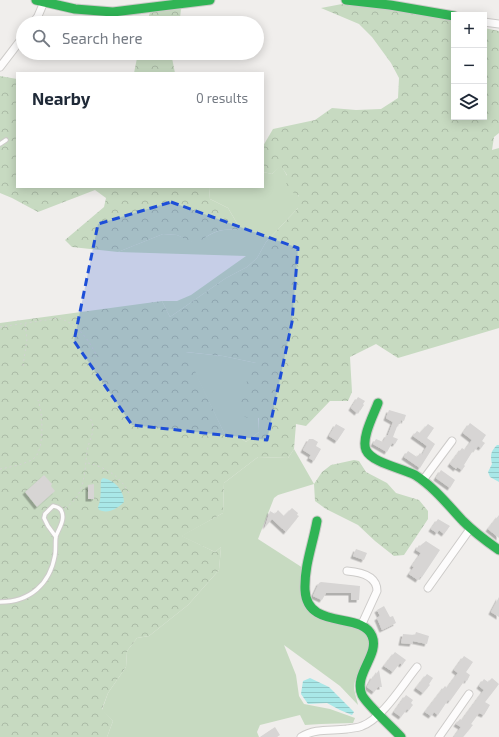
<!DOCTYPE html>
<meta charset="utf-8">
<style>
body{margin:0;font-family:"Exo 2",sans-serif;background:#f2f2f3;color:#1f2937}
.controls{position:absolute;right:12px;top:12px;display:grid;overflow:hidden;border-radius:0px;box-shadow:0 2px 10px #0003}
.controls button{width:36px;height:36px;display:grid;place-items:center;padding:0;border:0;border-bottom:1px solid #e0e1e3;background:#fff;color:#1f2937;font:20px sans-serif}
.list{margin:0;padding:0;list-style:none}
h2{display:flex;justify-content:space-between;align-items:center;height:52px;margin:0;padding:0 16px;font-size:17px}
h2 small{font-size:13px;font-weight:400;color:#747a83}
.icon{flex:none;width:22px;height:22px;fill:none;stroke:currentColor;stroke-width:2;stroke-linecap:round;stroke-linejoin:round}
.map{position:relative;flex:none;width:499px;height:737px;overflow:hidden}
.search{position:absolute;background:#fff;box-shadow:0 2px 10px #0003;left:16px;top:16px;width:248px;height:44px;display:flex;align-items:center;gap:10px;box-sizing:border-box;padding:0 14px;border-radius:22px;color:#747a83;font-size:15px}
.panel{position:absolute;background:#fff;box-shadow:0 2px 10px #0003;left:16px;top:72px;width:248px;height:116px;border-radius:0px}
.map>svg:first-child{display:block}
.grass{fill:#c7dac1}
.forest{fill:url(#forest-crowns);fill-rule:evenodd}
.water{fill:url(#water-rules)}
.building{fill:#d7d5d4;filter:url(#shadow)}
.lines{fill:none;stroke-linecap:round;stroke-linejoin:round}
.lane-casing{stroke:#cdcbc9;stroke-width:5.5}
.street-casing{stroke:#cdcbc9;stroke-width:9}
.fast-casing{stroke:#cdcbc9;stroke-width:11}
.path{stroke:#d3d3d2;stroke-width:1;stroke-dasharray:2 3;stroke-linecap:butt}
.lane{stroke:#fdfcfc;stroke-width:3.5}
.street{stroke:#fdfcfc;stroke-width:7}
.fast{stroke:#30b455;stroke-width:9}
.marked{fill:#1d4ed8;fill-opacity:0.2;stroke:#1d4ed8;stroke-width:3;stroke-dasharray:8 5;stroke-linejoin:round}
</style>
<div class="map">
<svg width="499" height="737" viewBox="0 0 499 737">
<defs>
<pattern id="forest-crowns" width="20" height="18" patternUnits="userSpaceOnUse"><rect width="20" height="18" fill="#c7dac1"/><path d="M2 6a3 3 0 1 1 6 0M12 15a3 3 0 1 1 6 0" fill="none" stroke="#abbba6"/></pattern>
<pattern id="water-rules" width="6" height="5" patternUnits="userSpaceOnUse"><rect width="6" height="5" fill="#a9e8e8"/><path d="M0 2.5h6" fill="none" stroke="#91c7c7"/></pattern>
<filter id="shadow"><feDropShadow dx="-2.5" dy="2.5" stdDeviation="0" flood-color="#0004"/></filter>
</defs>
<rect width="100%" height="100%" fill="#f0eeec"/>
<path class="grass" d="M281,165l18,32 -1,11 -32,34 -9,16 -10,9 -21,11 -56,39 -8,-16h15l14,-6 55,-39 -128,-4 45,-18 14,1 19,8c18,-11 23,-15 45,-13l-13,-22 -18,-9 -1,-12h54v-15l9,2z
M185,352l38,4 33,7 3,69 -13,10 -8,-6 -12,1z
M294,449l20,35 -36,11 -4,3 -16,41 45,29 1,35 57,26c21,15 -5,40 -7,57 0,6 3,13 4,19l-18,-19 -56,-41 12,30 3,21 5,8 26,5 25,9 -2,5 -32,1 -16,1 -5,-10 -40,10 -3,7 2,5h-152l6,-16 -11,-11 6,-17 18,-26 1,-16 10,-13 12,-2 39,-31 31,-35 2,-23 -6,5 -34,-16 42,-23 1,-30 34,-26 30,1z"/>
<path class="forest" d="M342,4l48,5 64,10v98h30v-89l15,3v102l-5,4 -2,13 7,-2v180l-101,30 -22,-14 -26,13 2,35 -4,9h-18l-24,25 -10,-2 -2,25 -6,9 -30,-1 -34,26 -1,30 -41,23 33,16 6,-5 -2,23 -31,35 -39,31 -12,2 -10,13 -1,16 -18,26 -6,16 11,12 -6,16h-107v-414l162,-22 8,16 56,-39 21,-11 10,-9 9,-16 32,-34 -5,-7 6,-5 -13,-8 1,-13 -6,-9 -9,8 -9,-2v-26l10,-17 42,-9 17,-12 24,2 25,-1 17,-11 1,-20 -8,-15 -19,-26 -13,-13 -38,-16zM186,352l37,4 33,7 -18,36v9l3,7 9,4 9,-1v14l-13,10 -8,-6 -12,1z
M181,9l-1,9 -4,5h-29l3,-11z
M138,53h33l4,20h-41z
M0,76l17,3v108h192l1,12 18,9 13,22c-22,-2 -27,1 -45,14l-19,-9 -14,-1 -45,18 -46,-5 -7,-7 39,-33 2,-9 -11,-8 -57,22 -26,-14 -12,-5z
M354,460l5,1 7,11 21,11 9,10 23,7 9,11v8l-24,36 -10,1 -19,-15 -17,-16 -32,-16 -11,-8 -1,-17 8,-12 9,-7z"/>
<path class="water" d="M497,445h2v37l-9,-5 -2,-5 4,-8c-2,-9 -1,-13 5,-19z
M103,478c11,2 21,12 21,24 -7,7 -16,12 -25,8l-1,-3c4,-9 2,-18 3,-27z
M310,678l19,9 25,25 -2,3 -12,-5 -13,-7 -19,1 -7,-10 2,-13z"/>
<path class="building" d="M358,397l7,4 -2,3 1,1 -4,6 -1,-1 -2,3 -6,-5z
M389,410l17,5 -2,6 -3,-1 -1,4h-2l-5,13 5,2 -3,5 -3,-1 -5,9 -14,-8 3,-5 7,3 4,-7h1l5,-13 -7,-4z
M470,423l16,12 -4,6 3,2 -4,5 -3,-2 -3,4 -1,-1 -10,16 1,1 -3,4 -5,-3 -1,2 -6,-5 12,-16 3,2 7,-10 -9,-7z
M336,424l9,5 -8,12 -8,-5z
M428,424l6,4 -7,10 8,6 -15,24 -16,-11 4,-6 9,6 3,-4 2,2 5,-9 -14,-10 4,-5 3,2z
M309,439h4l5,3 -2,4 5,3 -7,12 -5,-3 2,-3 -8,-5z
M441,470l14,10 -5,8 -14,-10z
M44,475l8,9 -1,2 4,5 -18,16 -12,-15z
M94,484v15h-6v-14z
M292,508l6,5 -1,2 2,1 -13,16 -14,-13 -7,8 5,-16 5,3 3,-4 6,6z
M499,515v23l-11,-9z
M438,519l12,7 -6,8 -5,-4 -2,3 -6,-4z
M426,541l14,9 -18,27h-2l-2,3 -9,-6 5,-7 -2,-1 9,-13 -5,-3 3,-5 1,1z
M356,549l11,4 -3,7 -11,-4z
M321,582l39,4 -1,14h-8v-7h-25l-4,7 -9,-4 6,-13z
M499,597v20l-8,-5z
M384,606l6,11 3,-1 3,7 -14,7 -5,-12 3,-2 -3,-6z
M416,632l13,4 -2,8 -14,-3 -1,3 -11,-1 2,-9 12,1z
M395,652l11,8 -4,5 -2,-2 -7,9 -9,-6z
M464,656l9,6 -7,10 4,3 -3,6 -2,-1 -15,21 -2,-1 -10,15 -4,-3 -3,4 -6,-4 20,-26 2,2 11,-15 -4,-3z
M379,670l3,17h-4l-4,5 -7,-5 6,-11 1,1z
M427,674l6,4 -4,6 1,1 -7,8 -7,-5z
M492,678l7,6 -14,18 5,3 -6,10 -5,-2 -8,11 2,1 -10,12h-9l7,-10 -5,-3 4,-5 2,1 22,-30 -5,-4 5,-7 4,3z
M406,695l7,5 -2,3 2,2 -4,5 -2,-1 -6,8 -7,-5z
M275,727l5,8 -3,2h-17z"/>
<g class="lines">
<defs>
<path id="lane" d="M0,144l6,-4
M0,602c30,0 50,-18 55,-47 1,-6 0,-13 1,-19 3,-8 10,-17 5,-26 -2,-3 -4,-3 -8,-4l-8,8 -1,4 4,8 8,11"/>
<path id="street" d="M484,22l15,2
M33,23l5,-7 6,-14
M0,67l23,-30
M423,480l29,-39
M347,571c13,1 30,5 30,20l-16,35
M428,588l42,-59
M301,737c14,-9 30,-6 46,-8 4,-1 11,-1 15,-3 20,-7 41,-42 55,-59
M439,737l30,-43"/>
<path id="fast" d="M36,0l39,9 38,3 97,-12
M346,0l44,5 64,11
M378,403c-4,11 -17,35 -12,47 6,13 36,18 49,25 19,12 33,30 48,46 11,11 23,20 36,29
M317,521c-4,23 -13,45 -12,69 2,41 57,21 67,46 8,19 -19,38 -10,59 5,10 30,32 39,42"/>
</defs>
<use href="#lane" class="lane-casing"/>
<use href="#street" class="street-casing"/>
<use href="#fast" class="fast-casing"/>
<path class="path" d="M0,327l59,-9c18,6 30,21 38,39
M23,366l4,-27 -2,-15
M88,463c17,4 34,14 41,31
M0,469c10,-2 23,-4 33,-10 12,-7 10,-47 5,-59
M65,508c21,-13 19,-35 22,-56 2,-15 11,-21 2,-36"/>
<use href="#lane" class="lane"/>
<use href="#street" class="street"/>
<use href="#fast" class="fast"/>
</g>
<path class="marked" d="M171,202l127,46 -6,74 -25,118 -135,-15 -58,-84 24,-117z"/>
</svg>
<div class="controls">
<button>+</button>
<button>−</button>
<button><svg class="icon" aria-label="layers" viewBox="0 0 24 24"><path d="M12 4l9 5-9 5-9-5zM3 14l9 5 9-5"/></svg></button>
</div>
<div class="search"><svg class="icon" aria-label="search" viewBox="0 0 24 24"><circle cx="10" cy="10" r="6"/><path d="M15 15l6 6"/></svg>Search here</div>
<section class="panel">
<h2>Nearby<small>0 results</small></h2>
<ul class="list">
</ul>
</section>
</div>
